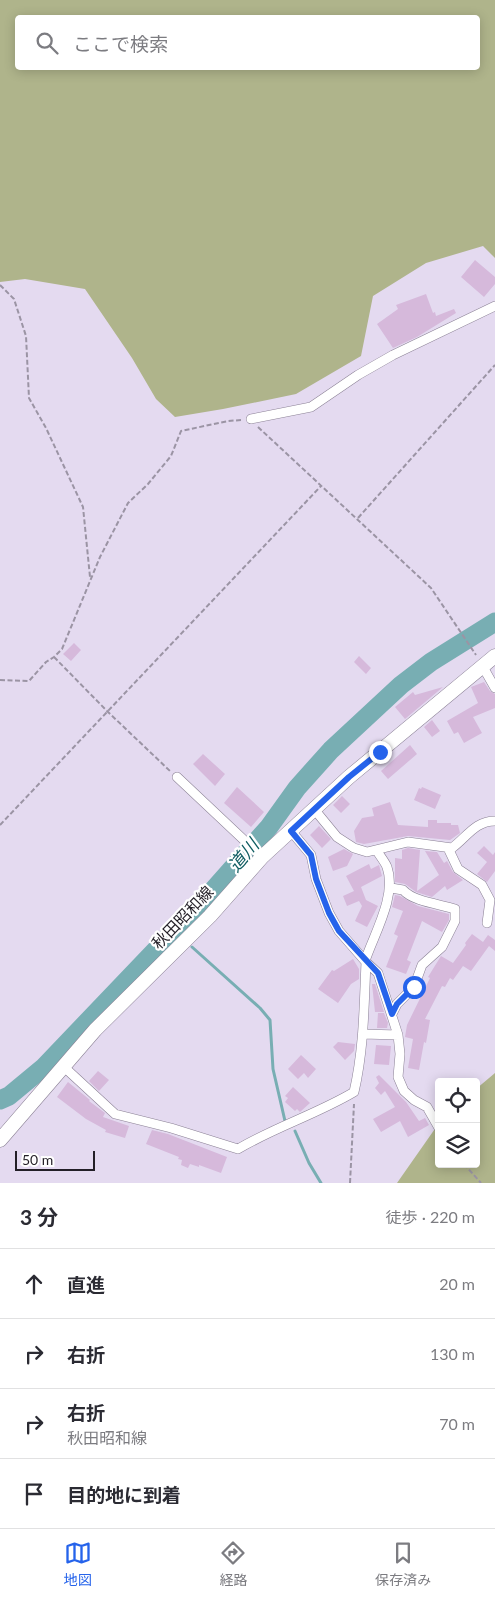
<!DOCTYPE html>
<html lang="ja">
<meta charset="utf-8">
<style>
body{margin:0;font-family:Lato,"Noto Sans JP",sans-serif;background:#f7f7f7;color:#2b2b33}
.controls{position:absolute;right:15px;bottom:15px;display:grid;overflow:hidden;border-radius:5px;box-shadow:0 2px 12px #0003}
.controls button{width:45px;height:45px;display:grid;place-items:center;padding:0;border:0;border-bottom:1px solid #e1e1e2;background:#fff;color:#2b2b33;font:25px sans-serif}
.scale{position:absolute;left:15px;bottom:12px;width:80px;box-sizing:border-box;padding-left:5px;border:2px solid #231f27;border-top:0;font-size:14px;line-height:18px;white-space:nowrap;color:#231f27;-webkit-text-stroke:4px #fff;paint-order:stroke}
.stop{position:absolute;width:15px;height:15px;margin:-11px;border:4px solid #2563eb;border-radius:50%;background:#fff}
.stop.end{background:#2563eb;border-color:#fff;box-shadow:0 1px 5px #0008}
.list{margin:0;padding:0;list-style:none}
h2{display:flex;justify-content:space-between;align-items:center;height:65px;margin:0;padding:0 20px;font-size:21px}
h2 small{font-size:16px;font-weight:400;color:#7c7c81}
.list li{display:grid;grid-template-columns:32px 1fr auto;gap:15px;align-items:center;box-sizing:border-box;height:70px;padding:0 20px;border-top:1px solid #e1e1e2}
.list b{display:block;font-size:19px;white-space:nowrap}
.list p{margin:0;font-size:16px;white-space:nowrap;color:#7c7c81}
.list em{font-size:16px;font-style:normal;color:#7c7c81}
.icon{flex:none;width:28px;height:28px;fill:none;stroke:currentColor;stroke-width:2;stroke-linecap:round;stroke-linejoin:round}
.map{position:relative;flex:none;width:495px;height:1183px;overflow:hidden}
.search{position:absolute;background:#fff;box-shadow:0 2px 12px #0003;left:15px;right:15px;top:15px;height:55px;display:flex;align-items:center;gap:12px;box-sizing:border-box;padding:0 18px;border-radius:5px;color:#7c7c81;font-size:19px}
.sheet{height:345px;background:#fff}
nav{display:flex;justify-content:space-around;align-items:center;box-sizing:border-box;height:70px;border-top:1px solid #e1e1e2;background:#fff;font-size:14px;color:#7c7c81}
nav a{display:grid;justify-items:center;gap:2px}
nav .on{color:#2563eb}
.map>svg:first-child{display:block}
.forest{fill:#afb48b;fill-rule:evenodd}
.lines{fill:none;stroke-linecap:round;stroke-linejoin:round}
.stream{stroke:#78aeb3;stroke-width:3}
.river{stroke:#78aeb3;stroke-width:19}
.building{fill:#d6b9db}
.street-casing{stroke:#8b8195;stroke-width:10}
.primary-casing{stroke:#8b8195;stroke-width:15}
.path{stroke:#9b94a4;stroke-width:2;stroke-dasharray:5 2.5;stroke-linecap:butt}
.street{stroke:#fff;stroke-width:9}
.primary{stroke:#fff;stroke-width:14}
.route{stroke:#2563eb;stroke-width:6}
.labels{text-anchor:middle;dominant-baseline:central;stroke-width:4.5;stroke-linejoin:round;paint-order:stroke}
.street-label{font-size:16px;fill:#231f27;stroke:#fff}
.water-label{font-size:18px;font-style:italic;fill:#105d62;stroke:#fff}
</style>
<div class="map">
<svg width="495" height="1183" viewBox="0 0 495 1183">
<rect width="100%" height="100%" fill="#e4daf0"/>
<path class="forest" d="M0,0h495v258l-12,-12 -57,17 -53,33 -12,60 -65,38 -73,15 -48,8 -19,-18 -24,-41 -47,-69 -60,-10 -25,3zM18,18h460v50h-460z
M495,1073v110h-98l42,-60v41h37v-75z"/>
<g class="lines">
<path class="stream" d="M175,929l4,4
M192,947l68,61 10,12 3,49 12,52
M295,1131l14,32 12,20"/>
<path class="river" d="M0,1100l9,-4 35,-29 170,-178 55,-62 28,-39 34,-38 70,-65 30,-23 64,-40"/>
</g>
<path class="building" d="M475,260l20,17v7l-11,13 -23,-20z
M426,294l7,19 2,-1 1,4 18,-7 2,4 -39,24 -24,11 -16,-24 21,-15 -2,-4z
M74,643l7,7 -10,11 -8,-7z
M359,656l12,12 -5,6 -12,-12z
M484,682l6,9 5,3v14l-22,9 9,16 -18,10 -6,-11 -4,2 -7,-13 31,-18 -7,-16z
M443,687l-38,32 -10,-12 18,-15 2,3z
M432,720l8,11 -8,6 -8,-10z
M410,745l7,9 -29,25 -7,-8z
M203,754l22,20 -10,12 -22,-22z
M237,787l27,25 -13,15 -27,-24z
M422,787l19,8 -6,14 -21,-9 5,-12 2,1z
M342,796l8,8 -9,9 -8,-8z
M390,802l8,23 30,2v-7h9v3h14v2h7l2,8 -10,7 -42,-4 -44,8 -8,-2 -2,-11 8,-13 12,-2 -2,-8z
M319,826l12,13 -9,9 -12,-13z
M484,846l9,9 2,-3v19l-8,11 -10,-8 10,-12 -10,-9z
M408,848l12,2 -3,41 22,-16 -14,-24 12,1 7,11 3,-2 6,11 10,8 -16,10 -2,-4 -13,11 -16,-5 -11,-8 -10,-2v-24l7,1v-9z
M344,849l9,5 -6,12 -14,5 -5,-14z
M369,864l2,5 8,-4 3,11 -21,11 5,13 12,6 -11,21 -12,-6 7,-15 -3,-5 -12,5 -4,-10 11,-5 -8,-15z
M395,895l5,1 18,10 31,8v6l-7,12 -20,-11 -15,39 4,2 -5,12 -20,-7 12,-31 -4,-2 9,-23 -11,-4z
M472,934l11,8 5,-7 7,5v11l-6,-5 -18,25 -8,-5 -10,14 -3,-2 -5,9 -3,-1 -17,33 5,1 -4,23 -2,-1 -5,28 -11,-2 5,-29 -8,-2 2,-12 23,-47 -2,-1 13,-21 12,7 13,-18 -1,-2z
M353,959l6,10v10l-8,5 -13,19 -20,-14 14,-19 2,1z
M372,984h3l9,28h-9z
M378,1013h6l4,10 -1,5h-10z
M338,1042l17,2 -1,7 -9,9 -12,-13z
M376,1045l15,1 -2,19 -15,-1z
M301,1055l15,14 -8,9 -4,-5 -6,6 -10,-10z
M98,1071l11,9 -10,11 -10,-10z
M379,1075l27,27 13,19 6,-3 4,7 -21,12 -8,-16 -19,11 -8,-13 22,-12 -10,-16 -4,4 -6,-7 4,-5 -3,-6z
M68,1082l22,18 -1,1 16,12 -2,4 26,9 -4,12 -20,-6 1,-2 -20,-11 -29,-22z
M293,1087l17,16 -10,9 -3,-3 -2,2 -10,-9 3,-4 -3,-2z
M152,1130l16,4 59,23 -6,16 -22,-8v2l-9,-3 -2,4 -7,-3 1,-5 -4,-1 1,-2 -33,-13z"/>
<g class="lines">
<defs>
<path id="street" d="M251,419l60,-12 47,-32 35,-20 102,-49
M483,667l12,21
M177,777l85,80
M314,809l23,28 17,11 13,4 41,-10 44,6c15,-11 23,-27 43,-27
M448,848l10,21 24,16 8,15 -3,23
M391,888l12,2c11,12 37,14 52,19v12l-13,26 -20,18 -8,22 -17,17 -5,10
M365,961c9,-27 32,-65 22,-94 -2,-5 -7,-11 -10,-16
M366,962l12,11 20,62 2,19 -2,23 6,14 10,9 13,7 12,21
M363,1034l35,1
M63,1066l52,48 56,14 67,21c37,-22 79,-35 116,-57 10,-43 10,-86 12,-130l-27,-31 -10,-18 -13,-34 -5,-24 -20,-24"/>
<path id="primary" d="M0,1140l95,-110 115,-114 52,-59 87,-80 146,-121"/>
</defs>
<use href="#street" class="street-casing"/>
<use href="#primary" class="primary-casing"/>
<path class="path" d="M0,285l14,14 12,37 3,62 17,30 37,79 7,70
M258,427l173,161 45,67
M358,518l137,-153
M54,657l53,54 63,60
M0,680l29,1 17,-19 8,-5 8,-8 38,-92 28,-54 20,-19 23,-28 10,-25 47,-10 13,-1
M0,825l321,-339
M464,1164l17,19
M350,1183l4,-79"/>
<use href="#street" class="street"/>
<use href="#primary" class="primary"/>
</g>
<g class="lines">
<path class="route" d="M380,752l-31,25 -58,54 20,24 5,24 13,34 10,18 39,42 14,41 5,-10 17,-17"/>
</g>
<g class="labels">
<g class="street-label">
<text transform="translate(182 917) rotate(-46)">秋田昭和線</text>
</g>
<g class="water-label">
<text transform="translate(243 855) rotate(-50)">道川</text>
</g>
</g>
</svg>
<div class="controls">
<button><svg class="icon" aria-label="locate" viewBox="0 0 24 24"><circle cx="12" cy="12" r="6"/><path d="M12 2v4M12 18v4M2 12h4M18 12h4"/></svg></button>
<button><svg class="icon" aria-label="layers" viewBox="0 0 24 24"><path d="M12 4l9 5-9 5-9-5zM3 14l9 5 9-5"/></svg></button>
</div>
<div class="scale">50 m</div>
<div class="stop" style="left:414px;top:987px"></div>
<div class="stop end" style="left:380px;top:752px"></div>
<div class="search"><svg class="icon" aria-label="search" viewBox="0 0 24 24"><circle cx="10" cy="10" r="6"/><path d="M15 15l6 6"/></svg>ここで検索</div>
</div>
<section class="sheet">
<h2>3 分<small>徒歩 · 220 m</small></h2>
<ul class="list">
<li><svg class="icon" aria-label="ahead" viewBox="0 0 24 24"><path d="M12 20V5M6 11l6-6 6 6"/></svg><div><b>直進</b></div><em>20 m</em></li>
<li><svg class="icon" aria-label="right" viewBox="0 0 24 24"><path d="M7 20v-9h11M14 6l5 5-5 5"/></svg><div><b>右折</b></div><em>130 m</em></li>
<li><svg class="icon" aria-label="right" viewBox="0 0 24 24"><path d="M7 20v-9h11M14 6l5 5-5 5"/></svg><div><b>右折</b><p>秋田昭和線</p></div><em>70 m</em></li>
<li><svg class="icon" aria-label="arrive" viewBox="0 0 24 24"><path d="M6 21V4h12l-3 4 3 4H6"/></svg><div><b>目的地に到着</b></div></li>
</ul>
</section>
<nav>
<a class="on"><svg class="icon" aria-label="map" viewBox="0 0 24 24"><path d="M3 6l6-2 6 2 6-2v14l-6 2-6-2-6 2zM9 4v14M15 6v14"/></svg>地図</a>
<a><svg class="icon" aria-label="directions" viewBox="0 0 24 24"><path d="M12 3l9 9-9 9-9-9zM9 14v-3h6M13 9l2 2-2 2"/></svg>経路</a>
<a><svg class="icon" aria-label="saved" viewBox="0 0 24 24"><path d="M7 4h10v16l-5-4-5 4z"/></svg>保存済み</a>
</nav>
